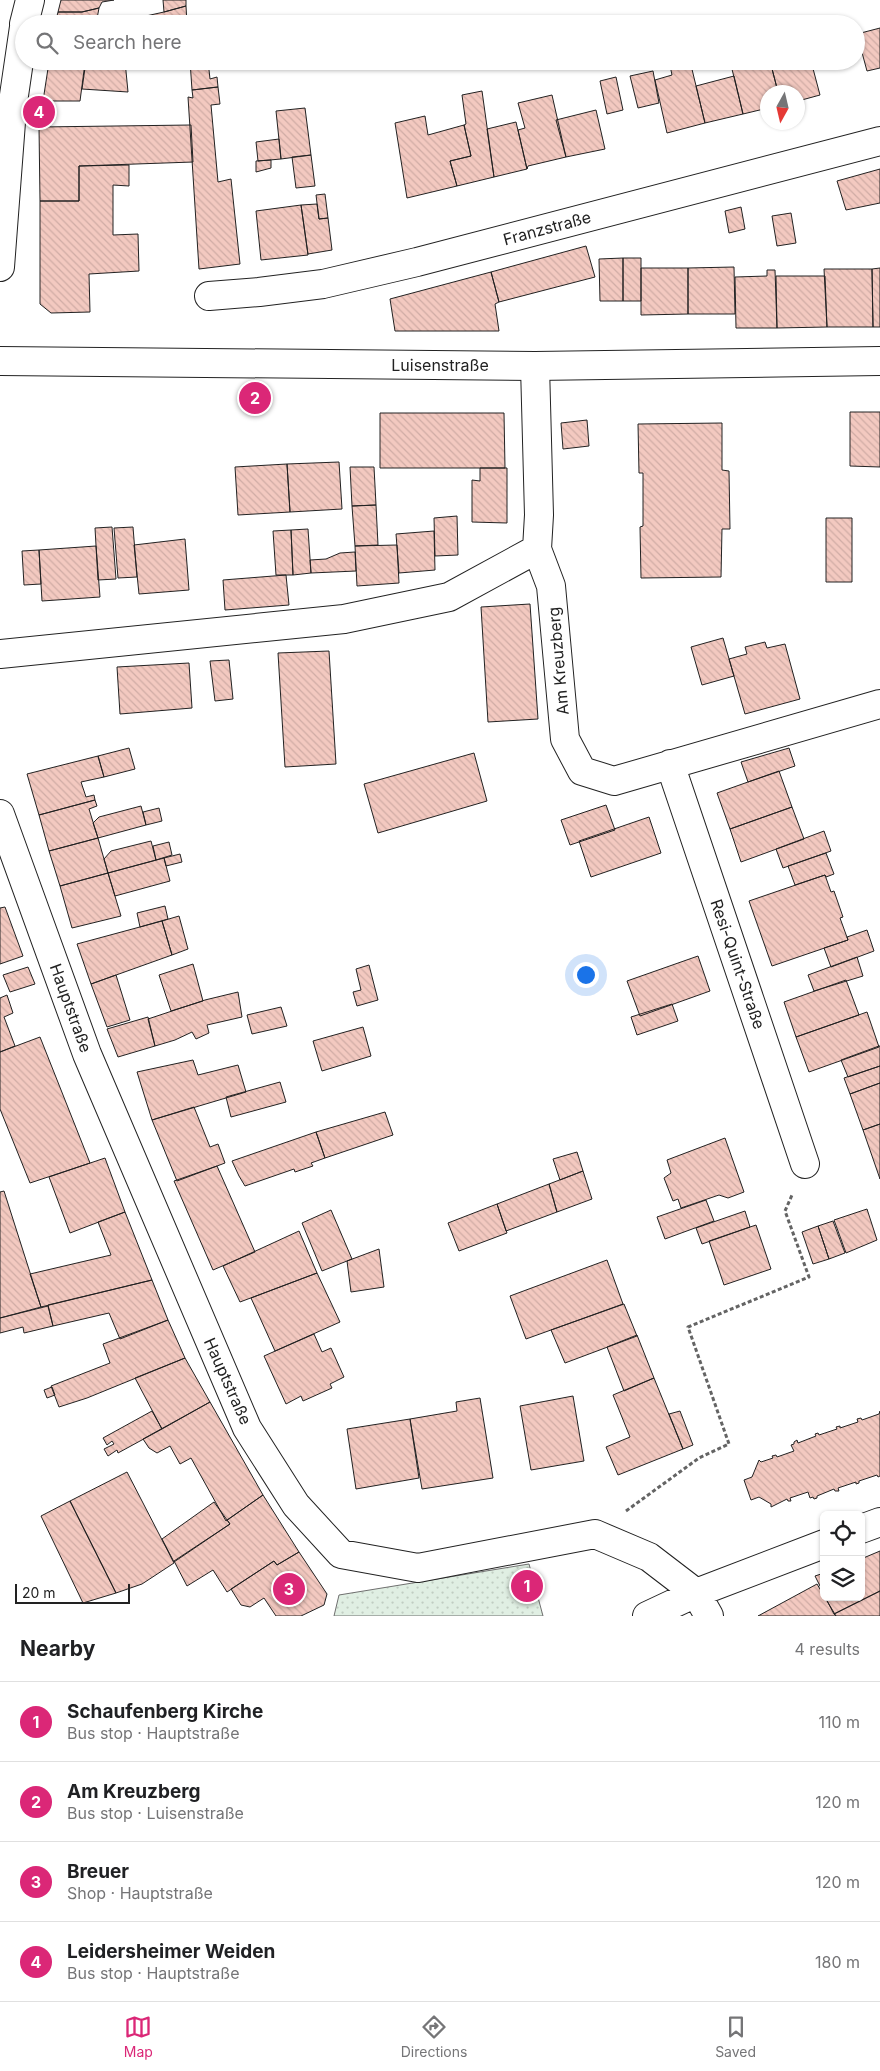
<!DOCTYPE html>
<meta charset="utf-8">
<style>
body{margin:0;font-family:Inter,sans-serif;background:#f2f2f2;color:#202124}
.controls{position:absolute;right:15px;bottom:15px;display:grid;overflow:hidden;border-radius:8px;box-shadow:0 1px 4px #0004}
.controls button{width:45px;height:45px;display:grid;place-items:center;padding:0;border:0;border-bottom:1px solid #e0e0e0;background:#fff;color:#202124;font:25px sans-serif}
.compass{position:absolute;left:760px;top:85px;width:45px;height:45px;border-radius:50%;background:#fff;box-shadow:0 1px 4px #0004;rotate:188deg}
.scale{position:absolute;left:15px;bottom:12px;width:115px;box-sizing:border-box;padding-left:5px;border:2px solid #222;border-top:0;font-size:14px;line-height:18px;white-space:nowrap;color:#222;-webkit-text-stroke:4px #fff;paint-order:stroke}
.you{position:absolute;left:585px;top:974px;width:18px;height:18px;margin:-12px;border:4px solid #fff;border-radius:50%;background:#1a73e8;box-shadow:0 0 0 8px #1a73e833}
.badge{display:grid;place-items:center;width:32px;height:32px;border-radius:50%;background:#db2777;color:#fff;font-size:16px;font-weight:700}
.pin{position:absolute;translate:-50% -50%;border:2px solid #fff;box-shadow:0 1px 5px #0006}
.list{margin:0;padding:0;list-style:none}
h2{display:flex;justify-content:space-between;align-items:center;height:65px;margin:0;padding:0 20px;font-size:21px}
h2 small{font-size:16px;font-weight:400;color:#757577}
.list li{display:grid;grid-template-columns:32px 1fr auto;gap:15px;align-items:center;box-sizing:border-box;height:80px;padding:0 20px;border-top:1px solid #e0e0e0}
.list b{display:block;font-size:19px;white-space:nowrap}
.list p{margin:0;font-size:16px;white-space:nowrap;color:#757577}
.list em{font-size:16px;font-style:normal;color:#757577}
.icon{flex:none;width:28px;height:28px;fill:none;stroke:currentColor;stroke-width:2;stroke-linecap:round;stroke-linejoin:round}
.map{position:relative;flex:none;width:880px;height:1616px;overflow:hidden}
.search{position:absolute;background:#fff;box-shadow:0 1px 4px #0004;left:15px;right:15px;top:15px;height:55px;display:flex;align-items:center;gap:12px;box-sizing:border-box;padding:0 18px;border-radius:28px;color:#757577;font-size:19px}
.sheet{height:385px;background:#fff}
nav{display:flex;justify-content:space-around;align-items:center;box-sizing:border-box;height:70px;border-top:1px solid #e0e0e0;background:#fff;font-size:14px;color:#757577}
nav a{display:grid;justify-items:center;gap:2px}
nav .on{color:#db2777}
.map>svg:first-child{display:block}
.grass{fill:url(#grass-dots);stroke:#6f6f6f}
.building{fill:url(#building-back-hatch);stroke:#222}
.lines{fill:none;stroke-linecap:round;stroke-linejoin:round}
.minor-casing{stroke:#222;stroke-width:30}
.major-casing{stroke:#222;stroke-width:30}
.path{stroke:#646464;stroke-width:3;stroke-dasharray:4 2.5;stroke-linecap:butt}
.minor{stroke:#fff;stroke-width:28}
.major{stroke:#fff;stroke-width:28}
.labels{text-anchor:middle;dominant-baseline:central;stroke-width:4;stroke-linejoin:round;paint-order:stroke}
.street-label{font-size:16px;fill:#222;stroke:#fff}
</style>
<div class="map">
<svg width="880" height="1616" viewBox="0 0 880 1616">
<defs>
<pattern id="grass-dots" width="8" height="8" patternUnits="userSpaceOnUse" patternTransform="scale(1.25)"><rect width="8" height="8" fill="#e0efe3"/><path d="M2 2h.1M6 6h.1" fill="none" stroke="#c0cdc2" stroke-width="1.8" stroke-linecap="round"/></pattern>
<pattern id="building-back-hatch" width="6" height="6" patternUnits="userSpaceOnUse" patternTransform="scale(1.25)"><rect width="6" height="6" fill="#f3c9c0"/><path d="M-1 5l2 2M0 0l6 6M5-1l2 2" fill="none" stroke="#d0aca5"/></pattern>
</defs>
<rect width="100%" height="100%" fill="#fff"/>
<path class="grass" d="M529,1564l14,52h-209l5,-21z"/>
<path class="building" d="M61,0h53l-12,2 -3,6 -17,4h-24z
M163,0h23v6l-22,6z
M186,6l1,18h-77l54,-12z
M99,8l-3,16h-41l3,-12h24z
M880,28v40l-13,3 -10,-37z
M49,61h37l-1,2z
M86,61h39l3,31 -46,-3z
M190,61h18l2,18 7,-2 1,10 -26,3z
M669,61h21l15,62 -38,10 -12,-53 17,-5z
M730,61h40l8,31h-10v16l-25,6z
M770,61h41l9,34 -22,6v-9h-20z
M49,62l36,1 -5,38h-37z
M653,71l6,32 -21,5 -8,-32z
M734,76l9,38 -38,9 -9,-37z
M616,77l7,33 -16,4 -7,-33z
M218,87l2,17 -9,1 7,77 13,-3 9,85 -41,5 -11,-172 5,1 -1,-8z
M482,91l12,86 -37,9 -7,-25 21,-5 -7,-31 2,-1 -4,-29z
M552,95l14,62 -38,9 -1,3 -9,-39 7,-2 -7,-25z
M305,108l6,47 -30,4 -5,-48z
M596,110l9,39 -39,8 -10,-37z
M425,116l3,19 36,-10 7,31 -21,5 7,25 -50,12 -12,-75z
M516,122l11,47 -33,8 -7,-48z
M191,125l2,37 -114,4v35h-39l-1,-74z
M279,139l2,20 -23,2 -2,-19z
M311,155l4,31 -19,2 -4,-31z
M271,160v8l-15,4v-11z
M129,165v21l-16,-1v50l25,-1 1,37 -50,3 1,38 -39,1 -11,-9v-103h39v-35z
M880,169v34l-34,7 -9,-29z
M325,194l3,24 -9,1 -3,-24z
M317,204l2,15 9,-1 4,32 -24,4 -7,-49z
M301,205l7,50 -47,5 -5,-49z
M741,207l4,22 -16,4 -4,-22z
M791,213l5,30 -19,3 -5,-30z
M586,246l9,31 -96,25 -8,-30z
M623,258v43h-23l-1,-42z
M623,258h18v43h-18z
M734,267l1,47h-47v-46z
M641,268h47v46l-47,1z
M880,268v59h-7l-1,-58z
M824,269h48l1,58h-46z
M767,270h8l2,58h-41l-1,-51 32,-1z
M491,272l8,30 -4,2 4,27h-104l-5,-32z
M776,276h49l2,51 -50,1z
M850,412h30v55l-30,-1z
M380,413h124l1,55h-125z
M587,420l2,26 -26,3 -2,-26z
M722,423v47l7,1 1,58h-8l-1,48 -80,1 -1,-51 3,-1v-53h-4l-1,-49z
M339,462l3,47 -52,3 -3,-48z
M287,464l3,48 -52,3 -3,-48z
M350,467h24l2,38 -24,1z
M480,468h27v55l-35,-1v-42l8,1z
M376,505l2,40 -23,1 -3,-40z
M457,516l1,39 -23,1 -1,-38z
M826,518h26v64h-26z
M112,527l4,52 -18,1 -3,-52z
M133,527l4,50 -19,1 -4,-50z
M308,529l3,44 -18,2 -2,-45z
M291,530l2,45h-17l-3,-44z
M434,531l1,39 -36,3 -3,-39z
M185,539l4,51 -50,4 -5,-49z
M397,545l2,38 -42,3 -2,-40z
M96,546l4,51 -58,4 -3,-51z
M39,550l2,34 -17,1 -2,-34z
M355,552l1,19 -45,2 -1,-13 16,-1 14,-6z
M286,575l3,30 -64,5 -2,-30z
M530,604l8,115 -50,3 -7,-115z
M723,638l11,38 -32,9 -11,-38z
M765,642l2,6 18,-4 15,55 -55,15 -16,-55 18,-5 -2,-7z
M329,651l7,113 -51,3 -7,-114z
M229,660l4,39 -18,2 -5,-40z
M189,663l3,45 -72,6 -3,-47z
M129,748l6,21 -31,8 -6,-21z
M789,748l6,18 -47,16 -7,-20z
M474,753l13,48 -109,32 -14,-49z
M98,756l6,21 -23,5 5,15 8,-2 1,5 -56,15 -12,-41z
M779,771l13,36 -62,22 -13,-36z
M95,800l2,6 -8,3 9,29 -49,13 -10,-36z
M606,805l9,25 -45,15 -9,-25z
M141,806l5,19 -48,13 -5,-15 6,-6z
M792,807l12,32 -63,23 -11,-33z
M159,808l3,13 -16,4 -3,-13z
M649,817l12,36 -70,24 -12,-36z
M824,831l7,20 -48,17 -7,-19z
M98,838l10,35 -48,13 -11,-35z
M151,841l5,19 -48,13 -4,-14 7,-8z
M169,842l3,13 -16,5 -3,-14z
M826,853l8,21 -8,3 -1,-2 -30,10 -7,-19z
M180,854l2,8 -16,4 -2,-8z
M164,858l6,23 -55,15 -7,-23z
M108,873l13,43 -49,12 -12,-42z
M825,875l6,17 3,-1 9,26 -3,1 8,22 -76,26 -23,-65z
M165,906l3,13 -28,8 -3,-14z
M5,907l18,49 -23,8v-56z
M179,916l9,33 -16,6 -10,-34z
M162,921l10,34 -81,29 -14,-40z
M867,930l7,21 -43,16 -7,-19 24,-8 -1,-3z
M698,956l12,35 -70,25 -13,-35z
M857,957l6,19 -49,15 -6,-16z
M193,964l10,37 -32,10 -12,-36z
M369,965l9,35 -21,6 -4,-14 8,-2 -5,-21z
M28,967l7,17 -25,8 -7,-17z
M116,975l14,45 -23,7 -16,-43z
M846,980l13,35 -63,22 -12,-35z
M238,992l4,25 -35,8 2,8 -13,6 -4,-7 -17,8 -20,6 -7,-27 57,-19z
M7,995l6,18 -9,4 11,29 -15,6v-54z
M672,1004l6,17 -41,14 -6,-18z
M281,1007l6,19 -35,8 -5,-19z
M867,1012l12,35 -70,25 -13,-35z
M148,1017l7,29 -37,11 -11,-28z
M363,1027l8,29 -49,15 -9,-30z
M40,1037l50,126 -60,20 -30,-74v-57z
M879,1046h1v20l-32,11 -7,-17z
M193,1060l5,15 40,-10 8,27 -94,28 -15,-48z
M880,1066v17l-30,11 -6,-16z
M280,1082l6,20 -55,15 -5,-20z
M880,1083v41l-17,6 -13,-36z
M194,1107l16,40 8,-3 7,19 -48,18 -25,-61z
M385,1112l8,23 -68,23 -9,-26z
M880,1124v55l-17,-49z
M316,1132l9,26 -14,5 2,3 -18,6 -1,-3 -49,17 -6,-10 -7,-15z
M725,1138l19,54 -16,6 -9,-3 -38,13 -3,-9 -5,2 -9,-23 7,-5 -4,-13z
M577,1152l6,19 -23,9 -7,-21z
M105,1158l20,54 -55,21 -21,-56z
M217,1166l38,86 -42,18 -39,-89z
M583,1171l9,28 -35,13 -8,-28z
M549,1184l8,28 -51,19 -9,-27z
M4,1191l37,116 -41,11v-126z
M706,1200l8,21 -49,18 -8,-22z
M497,1204l10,29 -48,18 -11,-28z
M867,1209l10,31 -31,13 -12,-33z
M331,1210l21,49 -30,12 -20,-48z
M745,1211l5,16 -48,17 -6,-16z
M125,1212l27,68 -111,27 -11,-33 81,-19 -13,-33z
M833,1221l12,32 -16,6 -11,-33z
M756,1225l15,44 -47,16 -15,-44z
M818,1226l11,33 -16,5 -11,-32z
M299,1231l18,42 -77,29 -17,-36z
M379,1249l5,38 -33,5 -4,-31z
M607,1260l16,44 -97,35 -16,-43z
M317,1273l23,49 -65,29 -24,-53z
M152,1280l16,40 -48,19 -11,-26 -56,13 -5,-21z
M624,1304l13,32 -72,27 -14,-33z
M48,1306l5,20 -29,7 -1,-6 -23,6v-15z
M168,1320l17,38 -98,40 -28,9 -8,-21 59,-23 -7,-19z
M314,1334l8,18 9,-4 13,29 -14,7 2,4 -29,13 -2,-5 -15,8 -22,-48z
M637,1335l17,43 -30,13 -17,-44z
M185,1358l25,44 -48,27 -27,-51z
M654,1378l29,71 -65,26 -12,-28 24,-10 -17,-42z
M52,1387l3,8 -8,3 -3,-8z
M573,1396l11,65 -53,9 -11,-64z
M480,1398l13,80 -71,11 -12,-70 47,-8 -1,-9z
M210,1402l53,93 -37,26 -35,-63 -11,6 -10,-18 -13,7 -8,-5 -6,-9z
M152,1411l10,18 -44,24 -1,-3 -9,6 -4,-7 10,-5 -2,-3 -5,4 -4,-7z
M680,1411l13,34 -10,4 -14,-35z
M880,1411v65l-2,1 -1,-2 -18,6v2l-3,1v-2l-18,6 1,3h-4l-1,-2 -17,7v2l-3,1 -1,-2 -3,1 -2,-6 -18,6 1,3h-3l-1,-2 -16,8v-3l-12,-7 -8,3 -7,-20 8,-3 7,-17 2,2 12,-4 -1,-2 4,-1 1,2 17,-6 -3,-6 3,-1v-2l3,-2 1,3 18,-7 -1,-2 3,-1 1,2 18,-6 -1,-2 4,-1v2l18,-6 -1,-3 4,-1 1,2 17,-6z
M410,1419l9,59 -63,11 -9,-60z
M127,1472l47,91 -32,21 -26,9 -46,-92z
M263,1495l36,57 -22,13 -3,-4 -47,31 -14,-22 -26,16 -13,-25 56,-37 -3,-4z
M70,1501l46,92 -33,10 -42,-87z
M214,1502l16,22 -56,38 -12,-23z
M880,1551v40l-46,23 -9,-17h36v-38z
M299,1552l28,42 -3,11 -23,11h-25l-12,-18 -14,9 -9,-2 -10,-16 43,-28 3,4z
M824,1573v21l-9,-18z
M817,1584l19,32h-78z
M880,1591v25h-44l-2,-2z"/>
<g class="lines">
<defs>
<path id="minor" d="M24,24l6,-24
M0,267l12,-158 12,-82
M209,296l50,-4 64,-8 94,-22 463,-121
M537,549l14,37 14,153 17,32 32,10 266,-77
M0,654l344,-35 105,-22 88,-48 2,-34 -4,-149
M670,764l135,400
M0,814l87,240 160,374 49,77 45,49 77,14 177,-34 54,23 47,36 13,23
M861,1529l19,-7
M647,1616l49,-23 128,-49"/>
<path id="major" d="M0,361l535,5 345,-5"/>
</defs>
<use href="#minor" class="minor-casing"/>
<use href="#major" class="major-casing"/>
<path class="path" d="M626,1511l73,-53 30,-14 -41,-117 121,-50 -24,-66 7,-16"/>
<use href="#minor" class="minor"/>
<use href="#major" class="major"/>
</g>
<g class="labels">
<g class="street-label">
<text transform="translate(547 228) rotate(-15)">Franzstraße</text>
<text x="440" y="365">Luisenstraße</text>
<text transform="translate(558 661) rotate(-95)">Am Kreuzberg</text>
<text transform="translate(738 964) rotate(71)">Resi-Quint-Straße</text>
<text transform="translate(71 1008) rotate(70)">Hauptstraße</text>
<text transform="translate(228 1381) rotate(66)">Hauptstraße</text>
</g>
</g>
</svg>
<div class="controls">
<button><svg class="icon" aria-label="locate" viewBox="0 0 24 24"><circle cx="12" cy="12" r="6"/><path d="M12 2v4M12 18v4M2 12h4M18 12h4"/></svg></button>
<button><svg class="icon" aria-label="layers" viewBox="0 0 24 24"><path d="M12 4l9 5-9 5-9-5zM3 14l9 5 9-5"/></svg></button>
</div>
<svg class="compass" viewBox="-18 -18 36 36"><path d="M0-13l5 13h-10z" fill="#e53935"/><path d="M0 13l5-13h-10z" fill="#757577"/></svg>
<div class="scale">20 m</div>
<div class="you"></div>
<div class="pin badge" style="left:527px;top:1586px">1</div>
<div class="pin badge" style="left:255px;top:398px">2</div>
<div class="pin badge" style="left:289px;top:1589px">3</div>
<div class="pin badge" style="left:39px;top:112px">4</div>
<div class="search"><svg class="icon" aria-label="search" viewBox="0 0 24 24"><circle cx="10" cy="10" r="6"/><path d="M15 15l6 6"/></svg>Search here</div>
</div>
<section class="sheet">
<h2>Nearby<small>4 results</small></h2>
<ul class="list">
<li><span class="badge">1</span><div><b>Schaufenberg Kirche</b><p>Bus stop · Hauptstraße</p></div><em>110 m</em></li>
<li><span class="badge">2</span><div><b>Am Kreuzberg</b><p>Bus stop · Luisenstraße</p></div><em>120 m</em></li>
<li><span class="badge">3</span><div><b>Breuer</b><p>Shop · Hauptstraße</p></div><em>120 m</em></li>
<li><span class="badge">4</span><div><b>Leidersheimer Weiden</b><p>Bus stop · Hauptstraße</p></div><em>180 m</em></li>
</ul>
</section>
<nav>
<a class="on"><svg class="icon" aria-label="map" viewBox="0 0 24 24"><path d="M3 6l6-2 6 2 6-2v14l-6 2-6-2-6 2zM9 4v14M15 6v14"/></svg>Map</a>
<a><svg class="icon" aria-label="directions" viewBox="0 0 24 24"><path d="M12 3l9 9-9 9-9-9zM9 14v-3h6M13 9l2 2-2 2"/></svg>Directions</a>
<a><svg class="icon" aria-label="saved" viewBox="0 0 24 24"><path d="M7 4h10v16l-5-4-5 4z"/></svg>Saved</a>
</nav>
